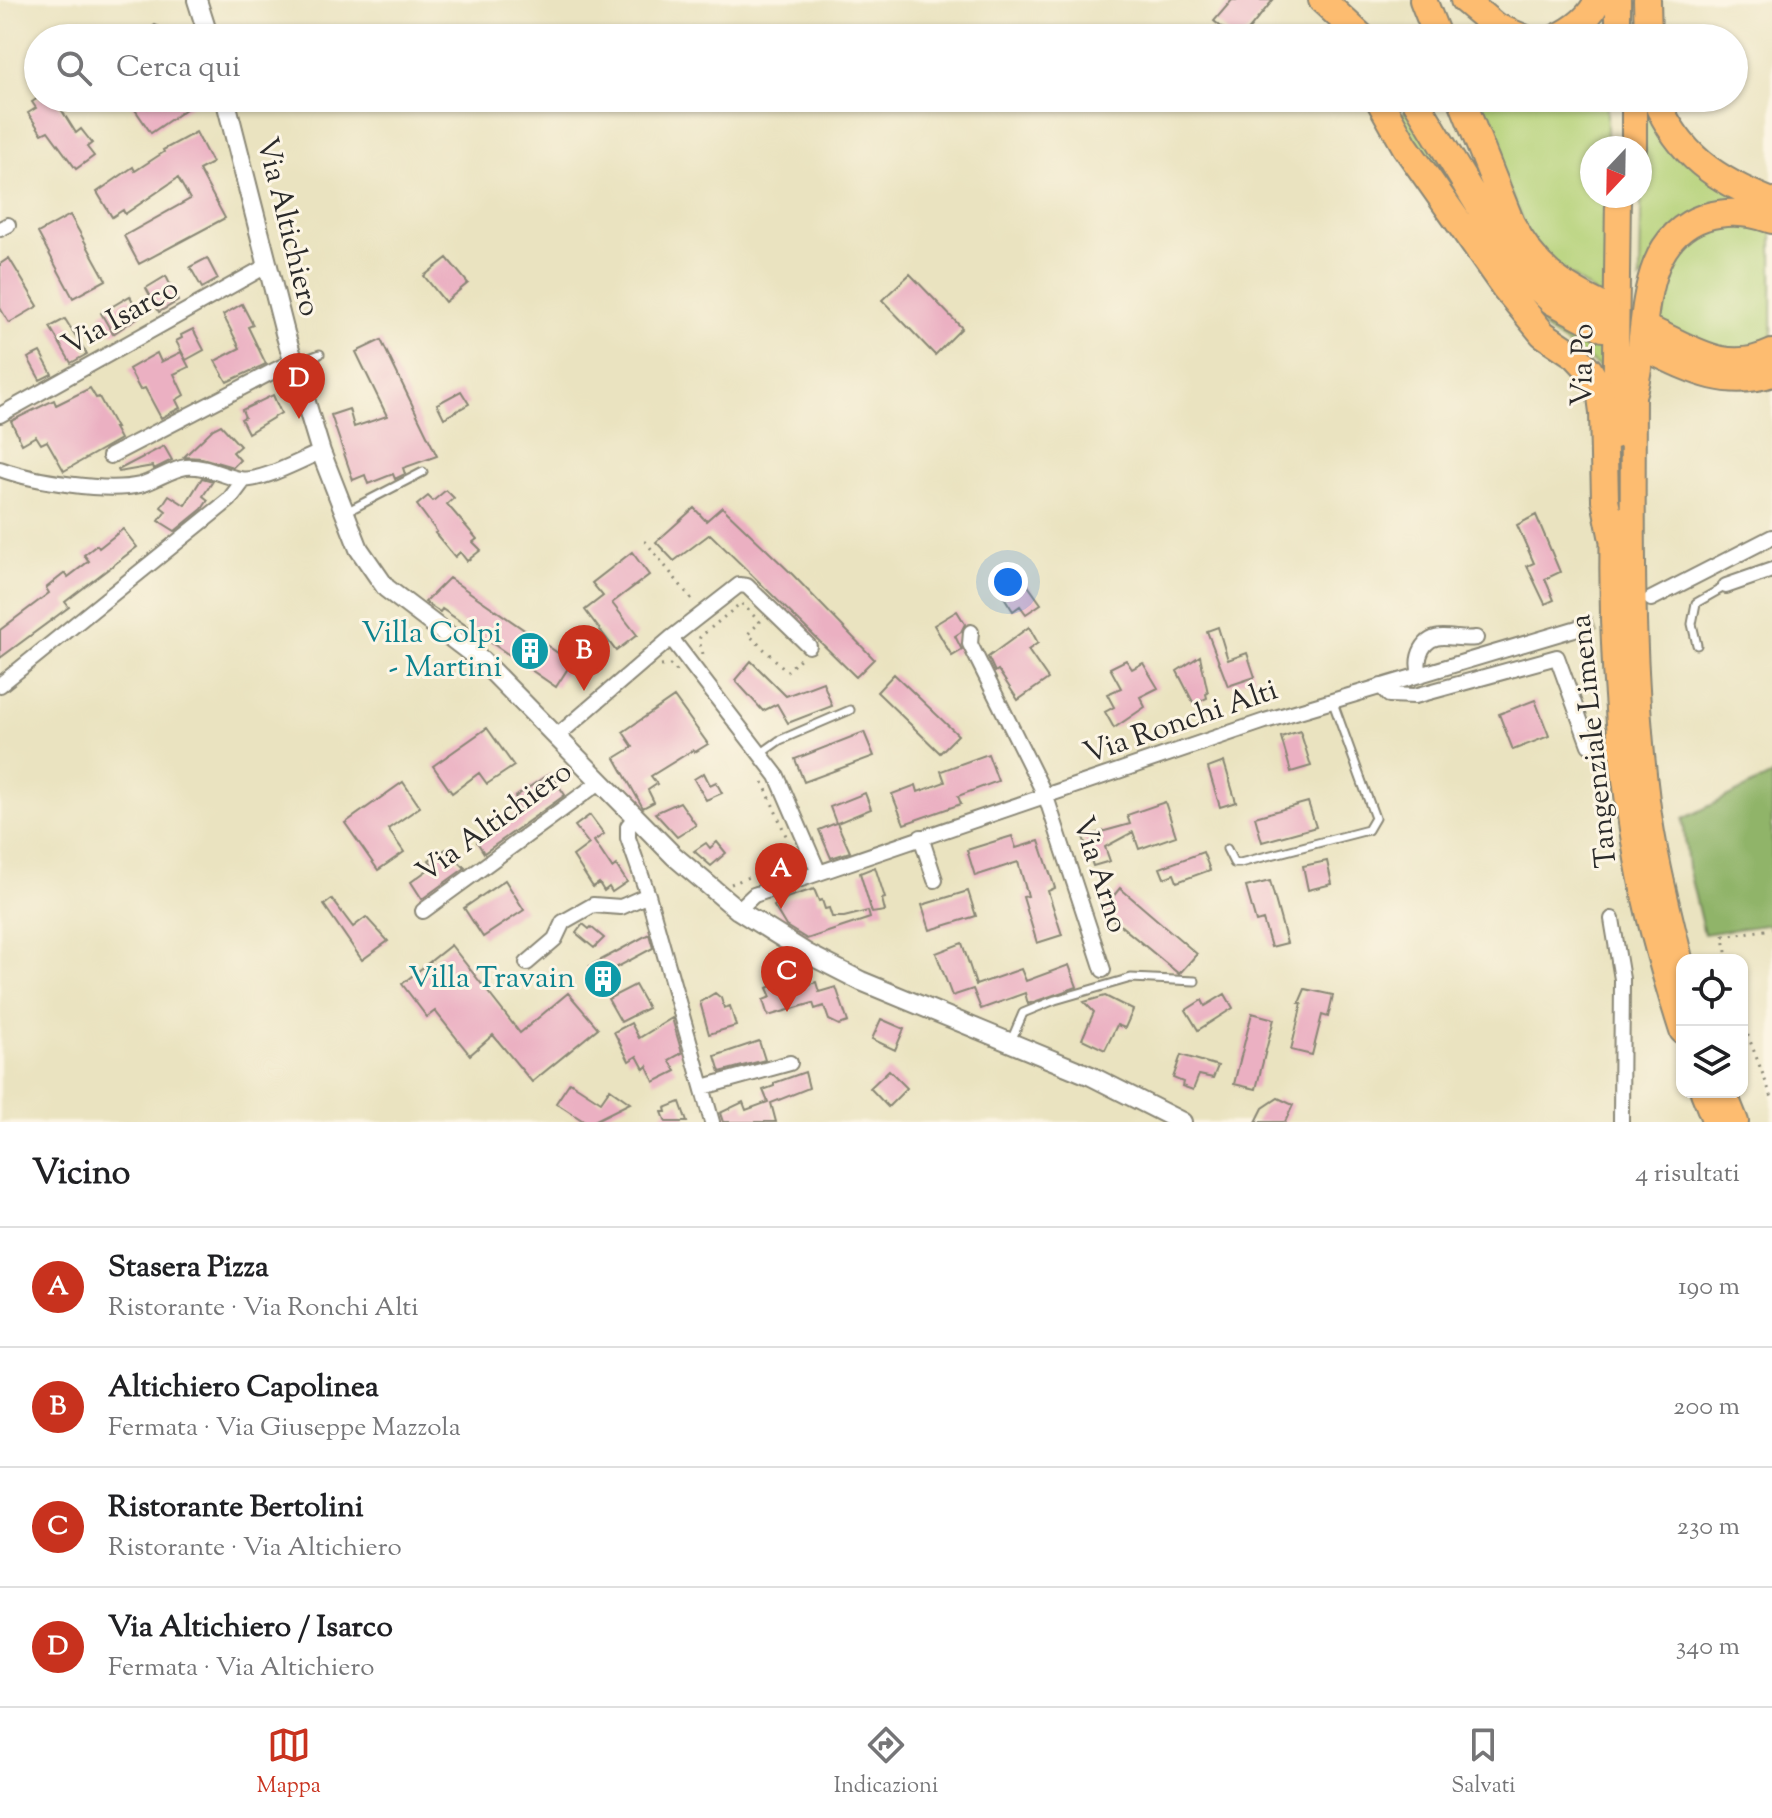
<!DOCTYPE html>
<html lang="it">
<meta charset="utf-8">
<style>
body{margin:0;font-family:"Sorts Mill Goudy",serif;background:#f2f2f2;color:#202124}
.controls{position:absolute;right:24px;bottom:24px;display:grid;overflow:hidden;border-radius:16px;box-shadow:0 2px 6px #0004}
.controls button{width:72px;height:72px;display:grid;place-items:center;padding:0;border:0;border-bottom:2px solid #e0e0e0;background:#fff;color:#202124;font:40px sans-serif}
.compass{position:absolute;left:1580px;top:136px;width:72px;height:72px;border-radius:50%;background:#fff;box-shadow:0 2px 6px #0004;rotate:202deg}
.you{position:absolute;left:1008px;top:582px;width:28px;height:28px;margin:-20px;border:6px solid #fff;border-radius:50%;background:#1a73e8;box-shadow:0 0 0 12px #1a73e833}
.badge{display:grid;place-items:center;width:52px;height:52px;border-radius:50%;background:#c8321e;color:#fff;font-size:26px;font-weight:700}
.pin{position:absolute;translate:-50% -66px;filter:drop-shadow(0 2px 4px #0008)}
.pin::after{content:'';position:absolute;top:42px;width:28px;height:24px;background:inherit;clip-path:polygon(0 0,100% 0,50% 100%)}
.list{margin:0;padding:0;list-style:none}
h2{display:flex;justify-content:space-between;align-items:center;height:104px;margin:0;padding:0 32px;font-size:34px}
h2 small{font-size:26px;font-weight:400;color:#757577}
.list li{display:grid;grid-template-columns:52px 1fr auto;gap:24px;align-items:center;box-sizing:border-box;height:120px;padding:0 32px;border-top:2px solid #e0e0e0}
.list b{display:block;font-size:30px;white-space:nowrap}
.list p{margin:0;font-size:26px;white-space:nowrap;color:#757577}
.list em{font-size:26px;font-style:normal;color:#757577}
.icon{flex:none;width:44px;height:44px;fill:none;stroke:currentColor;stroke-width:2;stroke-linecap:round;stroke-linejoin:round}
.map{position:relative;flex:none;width:1772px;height:1122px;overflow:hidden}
.search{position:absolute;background:#fff;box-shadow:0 2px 6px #0004;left:24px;right:24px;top:24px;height:88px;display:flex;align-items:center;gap:20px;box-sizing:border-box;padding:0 28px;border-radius:44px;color:#757577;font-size:30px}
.sheet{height:584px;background:#fff}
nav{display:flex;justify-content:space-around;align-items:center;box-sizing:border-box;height:112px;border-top:2px solid #e0e0e0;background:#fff;font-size:22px;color:#757577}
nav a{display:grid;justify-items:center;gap:4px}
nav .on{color:#c8321e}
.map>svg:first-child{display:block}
.green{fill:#b5d279;stroke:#707e52;stroke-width:2}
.forest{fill:#90b469;stroke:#5e704a;stroke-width:2}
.building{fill:#ebb0c2}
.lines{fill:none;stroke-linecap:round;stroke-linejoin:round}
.minor-tunnel{stroke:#c4bea2;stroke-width:14;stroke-dasharray:14 7;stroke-linecap:butt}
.service-casing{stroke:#8a8776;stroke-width:11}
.minor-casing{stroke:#8a8776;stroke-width:18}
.tertiary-casing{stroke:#8a8776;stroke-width:22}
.trunk-casing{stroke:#8a8776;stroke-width:28}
.motorway-casing{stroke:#8a8776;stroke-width:30}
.path{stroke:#8a8776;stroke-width:3;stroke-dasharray:2 6;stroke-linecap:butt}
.service{stroke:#fff;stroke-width:7}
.minor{stroke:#fff;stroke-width:14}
.tertiary{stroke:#fff;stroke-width:18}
.trunk{stroke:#fdbc70;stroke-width:24}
.motorway{stroke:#fdbc70;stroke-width:26}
.labels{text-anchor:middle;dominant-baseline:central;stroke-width:6;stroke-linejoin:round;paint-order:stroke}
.street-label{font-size:30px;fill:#2b2b2b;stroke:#fcf5e5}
.culture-label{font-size:30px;fill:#0d838f;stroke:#fcf5e5;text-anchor:end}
</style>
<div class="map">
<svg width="1772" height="1122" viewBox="0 0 1772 1122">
<rect width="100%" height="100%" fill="#fcf5e5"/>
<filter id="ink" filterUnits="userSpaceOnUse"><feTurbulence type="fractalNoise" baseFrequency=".0125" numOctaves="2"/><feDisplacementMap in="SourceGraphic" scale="16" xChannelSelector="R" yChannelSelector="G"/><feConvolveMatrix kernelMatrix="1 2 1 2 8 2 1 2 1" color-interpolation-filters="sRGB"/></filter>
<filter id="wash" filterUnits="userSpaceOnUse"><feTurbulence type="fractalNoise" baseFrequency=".006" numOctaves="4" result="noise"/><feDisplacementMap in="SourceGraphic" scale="32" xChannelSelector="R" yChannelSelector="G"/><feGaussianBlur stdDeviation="1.8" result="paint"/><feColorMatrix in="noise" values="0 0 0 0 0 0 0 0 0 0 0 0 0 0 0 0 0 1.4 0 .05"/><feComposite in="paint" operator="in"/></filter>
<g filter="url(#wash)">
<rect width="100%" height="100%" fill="#eae3c0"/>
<path class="green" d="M1469,98h138v50h-15v48h16v107l-74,-55z
M1643,98l122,109 -34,-4 -91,77z
M1413,109l192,231 -1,30 -57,-39 -137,-184 -10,-32z
M1724,218l48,11v115l-41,12 -80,-31 23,-76z"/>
<path class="forest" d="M1772,775v149l-68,10 -16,-67 -5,-48z"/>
<g id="blocks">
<path class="building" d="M1232,0h41l-31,38h-7l-21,-17z
M155,25l31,13h-49z
M38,98h16l22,35 5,-4 11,14 -5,4 7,9 -18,13 -28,-38 -6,3 -14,-21 8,-5 -4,-6z
M127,98h75l-51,35z
M196,132l16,31 -13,7 26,48 -86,46 -15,-28 66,-37 -12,-21 -53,36 -2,-4 -11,7 -15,-25 36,-25 2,4 29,-19 -1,-2z
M70,215l36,65 -33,18 -35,-65z
M9,258l29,48 -29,17 -9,-15v-44z
M207,258l11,21 -16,9 -12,-21z
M447,258l21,25 -23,19 -21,-26z
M910,274l52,54 -27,27 -53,-55z
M166,276l12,25 -19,11 -13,-24z
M130,296l10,20 -27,18 -12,-21z
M242,304l11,21 -5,2 18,37 -39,18 -12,-21 25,-13 -17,-33z
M65,319l22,35 -16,9 -21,-36z
M193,329l11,21 -18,10 -10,-19 6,-3 -1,-3z
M381,340l56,116 -34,12 2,6 -10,5 -2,-5 -25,10 -3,-9 -12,5 -22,-65 18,-6 5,18 33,-11 -31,-64z
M40,352l12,22 -12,6 -12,-22z
M181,352l8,15 -15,7 10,21 -8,5 4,8 -19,10 -16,-30 -5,2 -11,-21 28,-16 4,9z
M90,388l6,10 3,-1 17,31h-2l6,11 -56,32 -17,-30 -6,3 -5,-8 -14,8 -11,-23 43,-21 2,5z
M461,391l8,13 -25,14 -7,-14z
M273,395l8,18 -33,20 -7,-14 4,-2 -3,-7z
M221,425l19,21 -7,6 7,8 -7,7 -31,-9 -18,-1 29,-28z
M164,446l8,14 -18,9 -1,-3 -34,6 -1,-2z
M202,478l11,3 -10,15 5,4 -6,9 -27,22 -16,-10 7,-10 -5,-4 8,-12 16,10z
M446,490l8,8 -7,6 30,35 -4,3 8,8 -14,11 -7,-9 -5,5 -20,-24 2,-1 -20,-27 11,-9 5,5z
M722,507l71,68 81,84 -18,18 -146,-143 -36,27 -18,-19 38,-34 12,13z
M1536,515l24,57 -15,7 9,21 -9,4 -18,-38 7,-3 -17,-38z
M123,529l14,18 -72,55 4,5 -69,51v-28l49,-37 -3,-5 19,-15 3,4 21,-16 -5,-6 13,-10 2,3z
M632,552l17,23 -37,28 25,32 -21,16 -31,-41 18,-14 -11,-13z
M449,578l116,80 -3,2 8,5 -14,22 -114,-78 -2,3 -15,-10z
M1024,580l17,24 -15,10 -6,-8 -7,5 -11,-17z
M957,611l8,13 -4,8 -6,4 7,14 -10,6 -18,-31z
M1029,627l9,16 -10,7 20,29 -30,21 -20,-30 -3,2 -7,-15z
M1218,627l10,33 19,-7 8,24 -27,9 -21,-55z
M1200,656l8,37 -2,1 1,4 -13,6 -17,-33z
M1126,660l6,9 11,-6 15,25 -18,9 5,10 -31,21 -9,-16 9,-5 -7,-13 14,-6 -11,-20z
M751,661l35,35 37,-14 9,24 -44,17 -11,-19 -14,7 -28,-31z
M894,674l64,61 -18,18 -63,-61z
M674,697l34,47 -13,8 -2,-2 -42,26 6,8 -9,6 6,12 -11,6 -28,-50 18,-11 -10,-15z
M1535,700l14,36 -36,14 -14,-36z
M487,728l27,38 -27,18 -8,-11 -27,20 -19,-27z
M1300,731l11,35 -20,6 -10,-35z
M864,732l10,24 -70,26 -9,-23z
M988,754l10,27 -40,15 3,8 -57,20 -12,-30 24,-9 2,7 27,-10 -4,-11z
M1224,762l12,40 -16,5 -12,-39z
M550,773l15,22 -81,58 -7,-11 46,-33 -8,-12z
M704,773l6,12 6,-3 6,11 -16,7 -12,-21z
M403,782l17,25 -32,22 16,23 -26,18 -33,-47z
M865,793l6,16 -34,14 13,29 -19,6 -12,-28 17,-7 -6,-16z
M680,802l16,23 -19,12 -22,-24z
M1165,802l11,34 -37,13 -6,-17 -28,15 5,14 -17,5 -10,-29 47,-13 -3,-9z
M1308,802l8,25 -54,15 -7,-25z
M590,815l14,19 -10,7 18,27 4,-3 11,17 -15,10 -3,-5 -5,4 -5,-8 -6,4 -20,-31 16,-12 -14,-18z
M1012,836l4,12 23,-7 16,47 -7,3 14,44 -25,8 -14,-46 5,-1 -10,-34 -43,14 -8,-26z
M717,842l9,11 -15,13 -17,-15 12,-8 4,5z
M446,849l19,19 -43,31 -11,-17 22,-16 -4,-6z
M1203,852l7,18 -33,12 -3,-8 -10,4 -4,-10z
M1327,861l5,23 -24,6 -5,-24z
M875,867l10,31 -3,1 3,12 -13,2 -12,-40z
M505,880l19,30 -41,27 -19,-29z
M1270,881l17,62 -16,4 -8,-27 -7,2 -10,-35z
M1120,888l77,66 -18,20 -77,-64z
M814,889l5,12 3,-1 3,9 4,-1 3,9h12l24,-6 2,7 -63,21 -21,-13 -12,-20 15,-9z
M968,891l8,25 -46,14 -8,-25z
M332,899l21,28 13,-10 22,24 -26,19 -38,-55z
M583,924l6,5 2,-2 13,11 -10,10 -18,-15z
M649,934l4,14 -56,30 -7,-12z
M962,943l14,42 45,-16 5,12 43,-16 8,22 -49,17 -3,-11 -44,16 -8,-20 -21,7 -16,-43z
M451,945l69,88 48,-40 30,35 -66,54 -39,-47 -23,20 -35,-44 -8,6 -25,-33z
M802,976l3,10 11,-4 3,10 17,-5 12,35 -9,3 -10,-5 -5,-14 -9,3 -2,-6 -45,13 -5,-16 8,-3 -4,-9z
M635,985l13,23 -27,14 -13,-23z
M1305,989l28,6 -5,22 -6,-2 -10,40 -21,-5 11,-47h-3z
M715,993l6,5 3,10 6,-2 6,20 -27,8 -9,-32z
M1225,994l8,14 -35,22 -12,-20 16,-10 3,6z
M1105,996l28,14 -8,18 -8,-3 -12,25 -23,-11 12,-27 -10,-10z
M1252,1013l22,6 -18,70 -22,-5z
M672,1018l10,35 -13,7 7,11 -22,11 -7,-16 -3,3 -7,-13 -8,5 -15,-29 17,-9 8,15z
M881,1019l23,10 -9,21 -23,-11z
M759,1041l6,19 -45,12 -5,-16z
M1181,1055l37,11 -5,12 -14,-3 -6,15 -11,-4 1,-4 -10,-4z
M889,1070l18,18 -19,19 -18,-19z
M805,1072l4,16 -38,15 5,19h-53l-3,-9 23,-11 3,8 22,-8 -5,-12 11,-4v-3z
M570,1082l31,20 9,-13 20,14 -38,19h-7l-29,-19z
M1278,1098l15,7 -8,17h-29l7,-14z
M680,1102l7,20h-21l-4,-10h4l-1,-4z"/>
</g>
</g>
<g filter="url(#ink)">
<use href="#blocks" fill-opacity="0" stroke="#8a8776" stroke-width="2"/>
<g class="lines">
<path class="minor-tunnel" d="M1581,627l37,-13"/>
<defs>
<path id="service" d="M296,363l24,-9
M346,512l77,-40
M1697,645l-5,-21 4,-21 30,-17
M760,754l20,-14 70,-30
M1227,849l7,14h6l128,-33 7,-12 -43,-118
M1011,1041l12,-28 32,-13 76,-22 64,3"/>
<path id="minor" d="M0,229l8,-4
M0,415l268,-150
M110,456l183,-95
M0,469c33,12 106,24 140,16 15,-4 31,-16 46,-18 19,-2 36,9 54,12 20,4 60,-19 81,-27
M1726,586l46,-16
M1651,599l121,-62
M971,632l-1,12 76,153 57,173
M671,638l106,138 42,97
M1420,674c-5,-17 3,-37 23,-37 12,0 20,3 33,1
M0,685l229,-185 15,-20
M1381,686l8,9 26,1 142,-39 32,88
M557,736l114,-98 68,-53 8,1 62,60
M636,816l-8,10v12l20,57 64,227
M921,837l14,43
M738,910l16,-15 511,-174 316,-94
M423,911l178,-130
M1612,919l10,60 -1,143
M527,963l28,-24 8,-17 30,-17 28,2 27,-12
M703,1087l87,-24"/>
<path id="tertiary" d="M197,0l12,38
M225,98l60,235 36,119 38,97 27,39 96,73 192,195 64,54 70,44 53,27 230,95 91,46"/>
<path id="trunk" d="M1618,0v38
M1634,148v-50
M1633,374c0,143 -4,284 14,426 7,56 22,112 35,167
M1615,436l3,-240
M1613,517c-3,113 4,230 24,342 10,58 27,116 45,172
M1703,1092l12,30
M1724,1092l12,30"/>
<path id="motorway" d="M1322,0l41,38
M1423,0l15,38
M1464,0l31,26 29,12
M1647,0l1,38
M1556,38c17,-8 34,-20 42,-38
M1378,98l27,48 100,142 38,46 33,22 13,14 11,19 3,23 2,88 7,35
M1414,98l87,144 21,31 30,28 51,27
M1461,98l50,125c24,46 49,63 95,85
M1655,98c24,58 61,82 117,104
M1655,332c41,19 72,42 117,21
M1648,349c42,20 78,40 124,24
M1633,392c17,-57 0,-151 72,-175 23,-7 45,-5 67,3"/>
</defs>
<use href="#service" class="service-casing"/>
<use href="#minor" class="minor-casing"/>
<use href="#tertiary" class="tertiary-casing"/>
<use href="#trunk" class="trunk-casing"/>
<use href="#motorway" class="motorway-casing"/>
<path class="path" d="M645,541l49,61
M703,654l-4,-13 1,-4 41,-34 19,19 -12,12 39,37 15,-14
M661,666l9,-1 8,7
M763,782l24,56
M731,884l60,-24 2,-5 -3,-10
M1727,960l-3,-24 48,-7
M1742,1020l30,78"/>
<use href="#service" class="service"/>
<use href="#minor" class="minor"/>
<use href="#tertiary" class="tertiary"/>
<use href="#trunk" class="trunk"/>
<use href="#motorway" class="motorway"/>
</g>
</g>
<defs>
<symbol id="building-disc" viewBox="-11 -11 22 22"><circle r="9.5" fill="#0f9aa8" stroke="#fcf5e5"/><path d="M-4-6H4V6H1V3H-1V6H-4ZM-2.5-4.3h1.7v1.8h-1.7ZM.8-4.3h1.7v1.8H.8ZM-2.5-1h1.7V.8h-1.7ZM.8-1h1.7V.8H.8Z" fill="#fff"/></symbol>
</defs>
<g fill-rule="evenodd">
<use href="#building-disc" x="508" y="629" width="44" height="44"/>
<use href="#building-disc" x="581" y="957" width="44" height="44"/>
</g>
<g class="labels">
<g class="street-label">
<text transform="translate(287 227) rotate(76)">Via Altichiero</text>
<text transform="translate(121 318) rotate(-29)">Via Isarco</text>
<text transform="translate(1584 365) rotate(-89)">Via Po</text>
<text transform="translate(1181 723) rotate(-19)">Via Ronchi Alti</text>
<text transform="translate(1595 741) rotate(-96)">Tangenziale Limena</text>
<text transform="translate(495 823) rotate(-36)">Via Altichiero</text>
<text transform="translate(1099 875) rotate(72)">Via Arno</text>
</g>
<g class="culture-label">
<text x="502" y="634">Villa Colpi<tspan x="502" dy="34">- Martini</tspan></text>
<text x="575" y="979">Villa Travain</text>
</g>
</g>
</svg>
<div class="controls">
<button><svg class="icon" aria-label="locate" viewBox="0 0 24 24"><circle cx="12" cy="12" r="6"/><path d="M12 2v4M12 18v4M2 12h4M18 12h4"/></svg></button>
<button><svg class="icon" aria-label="layers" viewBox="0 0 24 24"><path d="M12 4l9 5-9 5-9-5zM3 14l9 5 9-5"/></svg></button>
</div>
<svg class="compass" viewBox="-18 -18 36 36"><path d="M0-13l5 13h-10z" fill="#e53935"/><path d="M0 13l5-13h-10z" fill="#757577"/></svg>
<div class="you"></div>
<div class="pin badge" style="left:781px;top:909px">A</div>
<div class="pin badge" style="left:584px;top:691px">B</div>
<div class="pin badge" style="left:787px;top:1012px">C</div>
<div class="pin badge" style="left:299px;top:419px">D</div>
<div class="search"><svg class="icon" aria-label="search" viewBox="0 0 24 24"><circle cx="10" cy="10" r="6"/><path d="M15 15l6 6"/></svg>Cerca qui</div>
</div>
<section class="sheet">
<h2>Vicino<small>4 risultati</small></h2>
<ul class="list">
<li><span class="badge">A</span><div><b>Stasera Pizza</b><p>Ristorante · Via Ronchi Alti</p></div><em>190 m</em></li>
<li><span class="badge">B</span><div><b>Altichiero Capolinea</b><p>Fermata · Via Giuseppe Mazzola</p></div><em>200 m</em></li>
<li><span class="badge">C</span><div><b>Ristorante Bertolini</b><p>Ristorante · Via Altichiero</p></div><em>230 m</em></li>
<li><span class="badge">D</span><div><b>Via Altichiero / Isarco</b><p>Fermata · Via Altichiero</p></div><em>340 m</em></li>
</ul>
</section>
<nav>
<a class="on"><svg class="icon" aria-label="map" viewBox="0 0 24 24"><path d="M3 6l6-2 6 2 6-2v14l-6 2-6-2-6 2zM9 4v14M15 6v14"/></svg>Mappa</a>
<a><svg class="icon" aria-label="directions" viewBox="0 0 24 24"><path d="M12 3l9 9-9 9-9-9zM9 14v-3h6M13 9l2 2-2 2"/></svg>Indicazioni</a>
<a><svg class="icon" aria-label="saved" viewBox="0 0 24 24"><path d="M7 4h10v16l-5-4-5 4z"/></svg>Salvati</a>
</nav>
